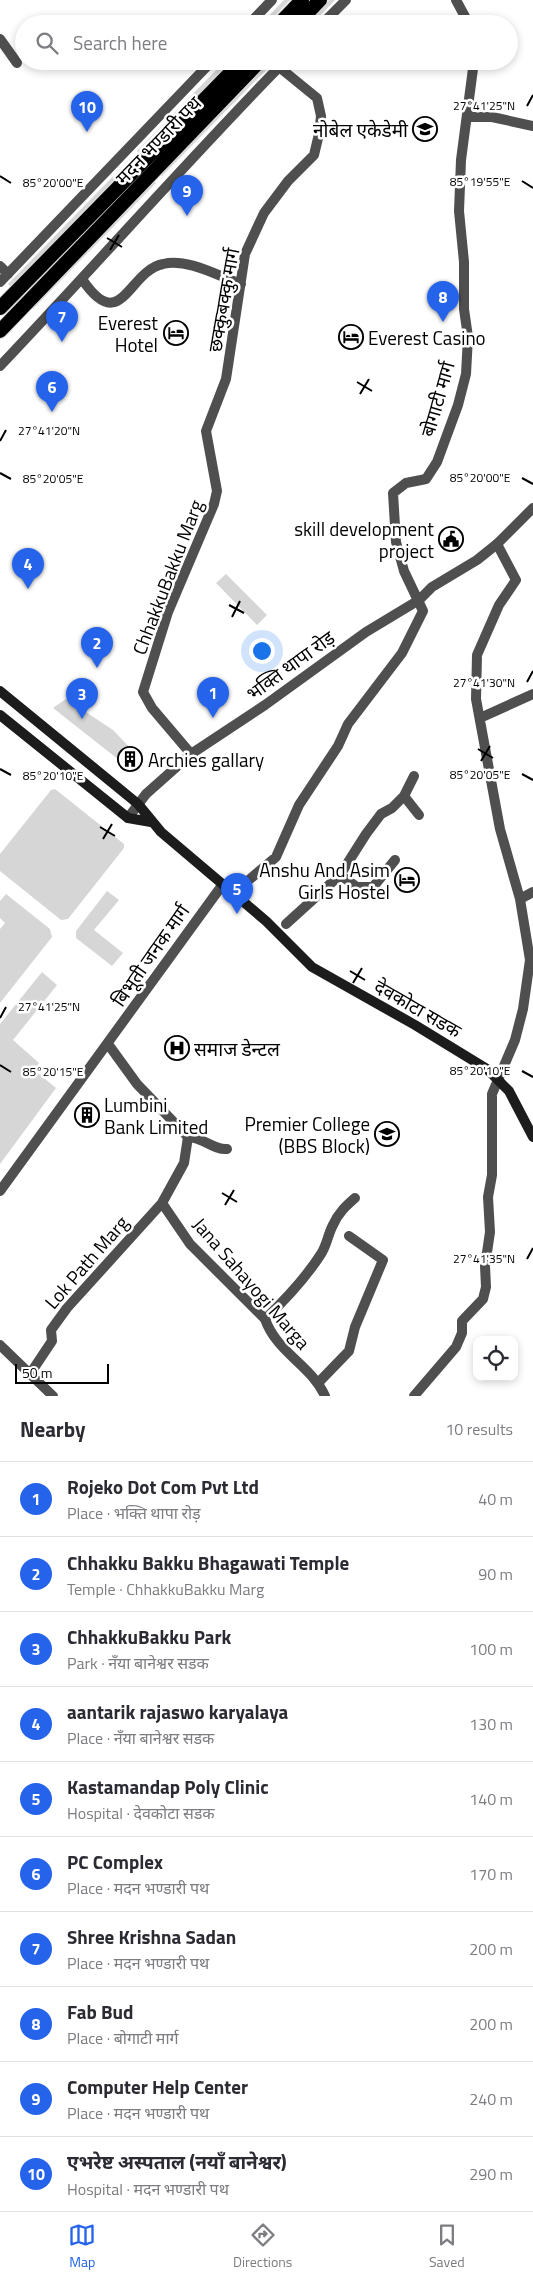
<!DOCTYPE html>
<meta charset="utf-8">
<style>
body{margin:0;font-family:"Titillium Web","Noto Sans Devanagari",sans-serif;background:#f2f2f3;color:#2b2b33}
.controls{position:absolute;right:15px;bottom:15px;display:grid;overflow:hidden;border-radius:10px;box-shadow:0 2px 8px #0003}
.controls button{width:45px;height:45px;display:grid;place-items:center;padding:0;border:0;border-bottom:1px solid #e1e1e2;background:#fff;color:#2b2b33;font:25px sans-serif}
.scale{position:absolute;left:15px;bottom:12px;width:94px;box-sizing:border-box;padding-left:5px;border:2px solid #000;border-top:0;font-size:14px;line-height:18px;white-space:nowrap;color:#000;-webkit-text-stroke:4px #fff;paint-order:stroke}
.you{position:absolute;left:261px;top:650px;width:18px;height:18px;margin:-12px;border:4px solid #fff;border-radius:50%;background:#1a73e8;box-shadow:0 0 0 8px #1a73e833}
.badge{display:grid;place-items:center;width:32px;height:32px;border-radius:50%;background:#2563eb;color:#fff;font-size:16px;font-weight:700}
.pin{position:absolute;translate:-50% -41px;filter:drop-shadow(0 1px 2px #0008)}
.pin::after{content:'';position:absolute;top:26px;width:18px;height:15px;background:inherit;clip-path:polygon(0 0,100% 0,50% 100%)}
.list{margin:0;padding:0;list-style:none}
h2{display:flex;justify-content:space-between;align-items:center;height:65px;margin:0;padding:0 20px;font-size:21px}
h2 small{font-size:16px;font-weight:400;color:#7c7c81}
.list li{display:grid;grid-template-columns:32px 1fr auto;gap:15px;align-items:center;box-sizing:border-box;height:75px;padding:0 20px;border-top:1px solid #e1e1e2}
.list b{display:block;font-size:19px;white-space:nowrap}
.list p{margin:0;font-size:16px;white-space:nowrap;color:#7c7c81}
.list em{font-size:16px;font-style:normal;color:#7c7c81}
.icon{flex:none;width:28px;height:28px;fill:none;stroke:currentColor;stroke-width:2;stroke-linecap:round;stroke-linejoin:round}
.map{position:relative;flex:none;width:533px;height:1396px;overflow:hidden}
.search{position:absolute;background:#fff;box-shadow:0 2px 8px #0003;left:15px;right:15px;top:15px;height:55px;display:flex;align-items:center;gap:12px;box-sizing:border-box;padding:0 18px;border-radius:28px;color:#7c7c81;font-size:19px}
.sheet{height:815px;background:#fff}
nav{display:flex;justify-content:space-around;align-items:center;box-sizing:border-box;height:70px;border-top:1px solid #e1e1e2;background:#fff;font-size:14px;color:#7c7c81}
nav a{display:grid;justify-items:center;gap:2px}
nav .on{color:#2563eb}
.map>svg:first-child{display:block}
.green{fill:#d6d6d6}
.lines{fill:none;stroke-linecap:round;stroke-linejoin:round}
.trunk-casing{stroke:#dbdbdb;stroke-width:16}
.minor{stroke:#4f4f4f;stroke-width:10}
.tertiary{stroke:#4f4f4f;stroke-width:10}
.secondary{stroke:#1c1c1c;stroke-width:10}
.trunk{stroke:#000;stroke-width:14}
.ticks{fill:none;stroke:#000;stroke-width:2}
.labels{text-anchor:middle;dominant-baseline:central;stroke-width:5;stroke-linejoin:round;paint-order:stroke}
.poi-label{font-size:19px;fill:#000;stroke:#fff;text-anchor:end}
.street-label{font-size:19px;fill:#000;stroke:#fff}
.ticks-label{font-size:12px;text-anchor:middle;fill:#000;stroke:#fff;stroke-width:5;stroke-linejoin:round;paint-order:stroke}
</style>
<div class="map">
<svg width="533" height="1396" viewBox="0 0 533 1396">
<rect width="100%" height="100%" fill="#fff"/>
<path class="green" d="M284,0h6l-23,24h-6z
M329,0h6l-23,24h-6z
M225,61h6l-91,94 -3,-4z
M269,61h6l-113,115 -3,-2z
M131,158l3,3 -123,126 -3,-3z
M153,180l3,3 -123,126 -3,-3z
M226,574l41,41 -10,10 -41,-42z
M66,699l47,31 21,22 -15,8 -66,-52z
M55,789l69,55v4l-56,71 -7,1 -61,-49v-17l51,-64z
M107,891l12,9 -25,30 29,23 -11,13 -36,-28v-7z
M6,894l44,35 2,8 -52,66v-74l5,-6 -5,-5v-17z
M42,972l15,13 -44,55 26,23 -5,7 22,18 -56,76v-140z"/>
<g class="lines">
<defs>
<path id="trunk" d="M279,24l23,-24
M297,24l23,-24
M0,308l242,-247
M0,331l260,-270"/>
</defs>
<use href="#trunk" class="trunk-casing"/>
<path class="minor" d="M456,0l13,24
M0,39l17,24
M467,117h25l41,9
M0,266l8,8
M82,279c39,58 46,-8 81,-15 25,-6 55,12 78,20
M480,718l53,-24
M191,754l-39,-46 -9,-16 25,-80 46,-108 3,-13 -11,-60 20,-52 19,-125 19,-41 24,-32 26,-26 5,-21 2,-18 -4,-18 -38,-31
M404,796l15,19
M340,875l17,12h16l22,-27
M250,879l26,-22 23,-52 39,-59 10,-22 54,-71 21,-42 -19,-40 -8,-29 -3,-49 13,-10 20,-4 11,-17 21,-57 8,-31 2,-37 -4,-28v-47l-5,-51 2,-51 13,-99
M520,899l13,-7
M286,924l54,-49 26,-41 15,-20 11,-6 12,-12 10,-20
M108,1044l29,40 51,53 -4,26 -22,40 28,41 75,75c12,34 46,46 60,77
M188,1137c15,0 25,13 39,12
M0,1191l223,-307
M265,1319c21,-20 40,-40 56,-65 6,-9 7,-20 12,-29 5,-12 13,-19 22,-27
M0,1345l53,51
M30,1374l22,-33 -1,-11 16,-22 95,-105
M319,1382l30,-31 6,-24 28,-67 -34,-24
M414,1396l42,-49 6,-14v-12l21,-22 3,-12 -1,-21 5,-34 -2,-35 4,-22v-81l23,-54 8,-31 7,-49 -10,-61 -20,-70 -24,-130 1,-44 22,-50 17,-25 -19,-36"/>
<path class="tertiary" d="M249,24l23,-24
M322,24l24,-24
M0,282l212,-221
M0,366c96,-101 188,-206 285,-305
M128,818l18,-24 45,-40 74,-49 101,-73 53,-32 13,-13 45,-27 20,-16 36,-36"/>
<path class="secondary" d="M0,691l138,113 23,28 105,89 46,46 103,58 72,44 22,22 24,46
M0,715l128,103 23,4"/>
<use href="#trunk" class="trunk"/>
</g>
<path class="ticks" d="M527,106l6,-11M0,176l11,7M522,181l11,7M107,238l15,9M110,250l9,-15M357,382l15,9M360,394l9,-15M0,441l6,-11M0,473l11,6M522,478l11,6M229,605l15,8M232,617l8,-16M527,682l6,-11M478,749l15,9M481,761l9,-15M0,769l11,6M522,774l11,6M100,827l15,9M103,839l9,-15M350,971l15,9M353,983l9,-15M0,1018l6,-11M0,1065l11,7M522,1071l11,6M222,1193l15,9M225,1205l9,-15M527,1259l6,-11"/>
<defs>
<symbol id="school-ring" viewBox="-11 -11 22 22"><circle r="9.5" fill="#fff" stroke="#000" stroke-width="1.5"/><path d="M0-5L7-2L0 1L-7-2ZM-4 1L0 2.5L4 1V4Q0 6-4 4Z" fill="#000"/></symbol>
<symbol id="hotel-ring" viewBox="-11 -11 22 22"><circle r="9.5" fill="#fff" stroke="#000" stroke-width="1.5"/><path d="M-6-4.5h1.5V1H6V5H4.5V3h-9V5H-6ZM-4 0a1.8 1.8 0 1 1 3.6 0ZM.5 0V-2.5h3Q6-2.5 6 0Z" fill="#000"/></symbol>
<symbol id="civic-ring" viewBox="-11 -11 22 22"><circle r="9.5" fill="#fff" stroke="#000" stroke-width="1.5"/><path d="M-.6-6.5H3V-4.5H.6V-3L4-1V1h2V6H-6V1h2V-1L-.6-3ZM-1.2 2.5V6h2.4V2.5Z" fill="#000"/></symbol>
<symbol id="building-ring" viewBox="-11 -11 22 22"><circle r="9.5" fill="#fff" stroke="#000" stroke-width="1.5"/><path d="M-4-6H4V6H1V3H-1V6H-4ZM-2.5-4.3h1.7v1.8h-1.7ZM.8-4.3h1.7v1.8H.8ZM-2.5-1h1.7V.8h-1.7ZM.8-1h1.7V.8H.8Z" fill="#000"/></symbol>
<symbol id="hospital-ring" viewBox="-11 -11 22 22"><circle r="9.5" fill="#fff" stroke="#000" stroke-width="1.5"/><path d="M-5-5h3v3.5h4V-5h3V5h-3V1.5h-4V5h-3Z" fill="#000"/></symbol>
<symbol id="university-ring" viewBox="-11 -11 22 22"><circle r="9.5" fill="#fff" stroke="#000" stroke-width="1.5"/><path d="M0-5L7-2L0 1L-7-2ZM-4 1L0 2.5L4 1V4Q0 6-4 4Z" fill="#000"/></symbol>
</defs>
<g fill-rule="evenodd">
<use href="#school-ring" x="411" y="115" width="28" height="28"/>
<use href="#hotel-ring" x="162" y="319" width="28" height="28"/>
<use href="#hotel-ring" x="337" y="323" width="28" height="28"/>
<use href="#civic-ring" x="437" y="525" width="28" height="28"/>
<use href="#building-ring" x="116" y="745" width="28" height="28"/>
<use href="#hotel-ring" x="393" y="866" width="28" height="28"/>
<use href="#hospital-ring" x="163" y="1034" width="28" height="28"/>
<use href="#building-ring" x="73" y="1101" width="28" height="28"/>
<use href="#university-ring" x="373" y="1120" width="28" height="28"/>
</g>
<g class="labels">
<g class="poi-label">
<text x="408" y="129">नोबेल एकेडेमी</text>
<text x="158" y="322">Everest<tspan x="158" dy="22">Hotel</tspan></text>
<text x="368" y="337" text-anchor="start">Everest Casino</text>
<text x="434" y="528">skill development<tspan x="434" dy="22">project</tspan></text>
<text x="148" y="759" text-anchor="start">Archies gallary</text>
<text x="390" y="869">Anshu And Asim<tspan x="390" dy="22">Girls Hostel</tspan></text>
<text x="194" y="1048" text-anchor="start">समाज डेन्टल</text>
<text x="104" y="1104" text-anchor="start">Lumbini<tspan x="104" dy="22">Bank Limited</tspan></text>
<text x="370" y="1123">Premier College<tspan x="370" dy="22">(BBS Block)</tspan></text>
</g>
<g class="street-label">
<text transform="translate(158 140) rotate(-46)">मदन भण्डारी पथ</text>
<text transform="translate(223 300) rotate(-80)">छक्कुबक्कु मार्ग</text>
<text transform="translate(437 399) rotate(-74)">बोगाटी मार्ग</text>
<text transform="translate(167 577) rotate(-69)">ChhakkuBakku Marg</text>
<text transform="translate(290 665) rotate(-36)">भक्ति थापा रोड़</text>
<text transform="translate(150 955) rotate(-55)">बिभूती जनक मार्ग</text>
<text transform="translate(418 1008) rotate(30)">देवकोटा सडक</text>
<text transform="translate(86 1262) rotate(-49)">Lok Path Marg</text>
<text transform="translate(252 1283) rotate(49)">Jana Sahayogi Marga</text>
</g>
</g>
<g class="ticks-label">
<text x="484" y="110">27°41'25"N</text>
<text x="480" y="186">85°19'55"E</text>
<text x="53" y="187">85°20'00"E</text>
<text x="49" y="435">27°41'20"N</text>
<text x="480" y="482">85°20'00"E</text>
<text x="53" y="483">85°20'05"E</text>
<text x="484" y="687">27°41'30"N</text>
<text x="480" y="779">85°20'05"E</text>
<text x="53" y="780">85°20'10"E</text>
<text x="49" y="1011">27°41'25"N</text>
<text x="480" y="1075">85°20'10"E</text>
<text x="53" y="1076">85°20'15"E</text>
<text x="484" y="1263">27°41'35"N</text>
</g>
</svg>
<div class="controls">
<button><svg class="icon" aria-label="locate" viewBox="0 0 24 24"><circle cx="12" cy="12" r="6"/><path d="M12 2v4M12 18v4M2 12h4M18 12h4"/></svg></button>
</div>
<div class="scale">50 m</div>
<div class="you"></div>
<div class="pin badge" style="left:213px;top:718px">1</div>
<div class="pin badge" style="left:97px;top:668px">2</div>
<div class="pin badge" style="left:82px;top:719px">3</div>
<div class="pin badge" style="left:28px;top:589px">4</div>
<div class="pin badge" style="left:237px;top:914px">5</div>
<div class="pin badge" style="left:52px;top:412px">6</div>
<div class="pin badge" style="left:62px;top:342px">7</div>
<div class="pin badge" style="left:443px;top:322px">8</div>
<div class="pin badge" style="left:187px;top:216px">9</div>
<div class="pin badge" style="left:87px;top:132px">10</div>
<div class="search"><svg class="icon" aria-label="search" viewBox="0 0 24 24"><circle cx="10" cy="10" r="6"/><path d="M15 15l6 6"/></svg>Search here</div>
</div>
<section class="sheet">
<h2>Nearby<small>10 results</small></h2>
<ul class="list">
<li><span class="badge">1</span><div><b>Rojeko Dot Com Pvt Ltd</b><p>Place · भक्ति थापा रोड़</p></div><em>40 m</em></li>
<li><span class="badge">2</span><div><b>Chhakku Bakku Bhagawati Temple</b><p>Temple · ChhakkuBakku Marg</p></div><em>90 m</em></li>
<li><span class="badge">3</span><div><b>ChhakkuBakku Park</b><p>Park · नँया बानेश्वर सडक</p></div><em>100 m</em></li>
<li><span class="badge">4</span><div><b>aantarik rajaswo karyalaya</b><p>Place · नँया बानेश्वर सडक</p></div><em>130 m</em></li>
<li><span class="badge">5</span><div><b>Kastamandap Poly Clinic</b><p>Hospital · देवकोटा सडक</p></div><em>140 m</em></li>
<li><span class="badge">6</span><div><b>PC Complex</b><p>Place · मदन भण्डारी पथ</p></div><em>170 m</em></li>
<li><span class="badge">7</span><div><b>Shree Krishna Sadan</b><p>Place · मदन भण्डारी पथ</p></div><em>200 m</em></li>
<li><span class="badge">8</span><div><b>Fab Bud</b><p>Place · बोगाटी मार्ग</p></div><em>200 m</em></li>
<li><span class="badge">9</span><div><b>Computer Help Center</b><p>Place · मदन भण्डारी पथ</p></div><em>240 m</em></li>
<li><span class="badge">10</span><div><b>एभरेष्ट अस्पताल (नयाँ बानेश्वर)</b><p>Hospital · मदन भण्डारी पथ</p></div><em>290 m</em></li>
</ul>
</section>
<nav>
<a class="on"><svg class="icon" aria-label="map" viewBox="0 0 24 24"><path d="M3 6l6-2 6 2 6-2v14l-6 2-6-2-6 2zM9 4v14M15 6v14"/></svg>Map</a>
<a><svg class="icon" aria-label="directions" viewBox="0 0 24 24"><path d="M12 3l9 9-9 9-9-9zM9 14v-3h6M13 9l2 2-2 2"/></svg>Directions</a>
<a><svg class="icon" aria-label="saved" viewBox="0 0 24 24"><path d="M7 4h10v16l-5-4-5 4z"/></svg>Saved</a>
</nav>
